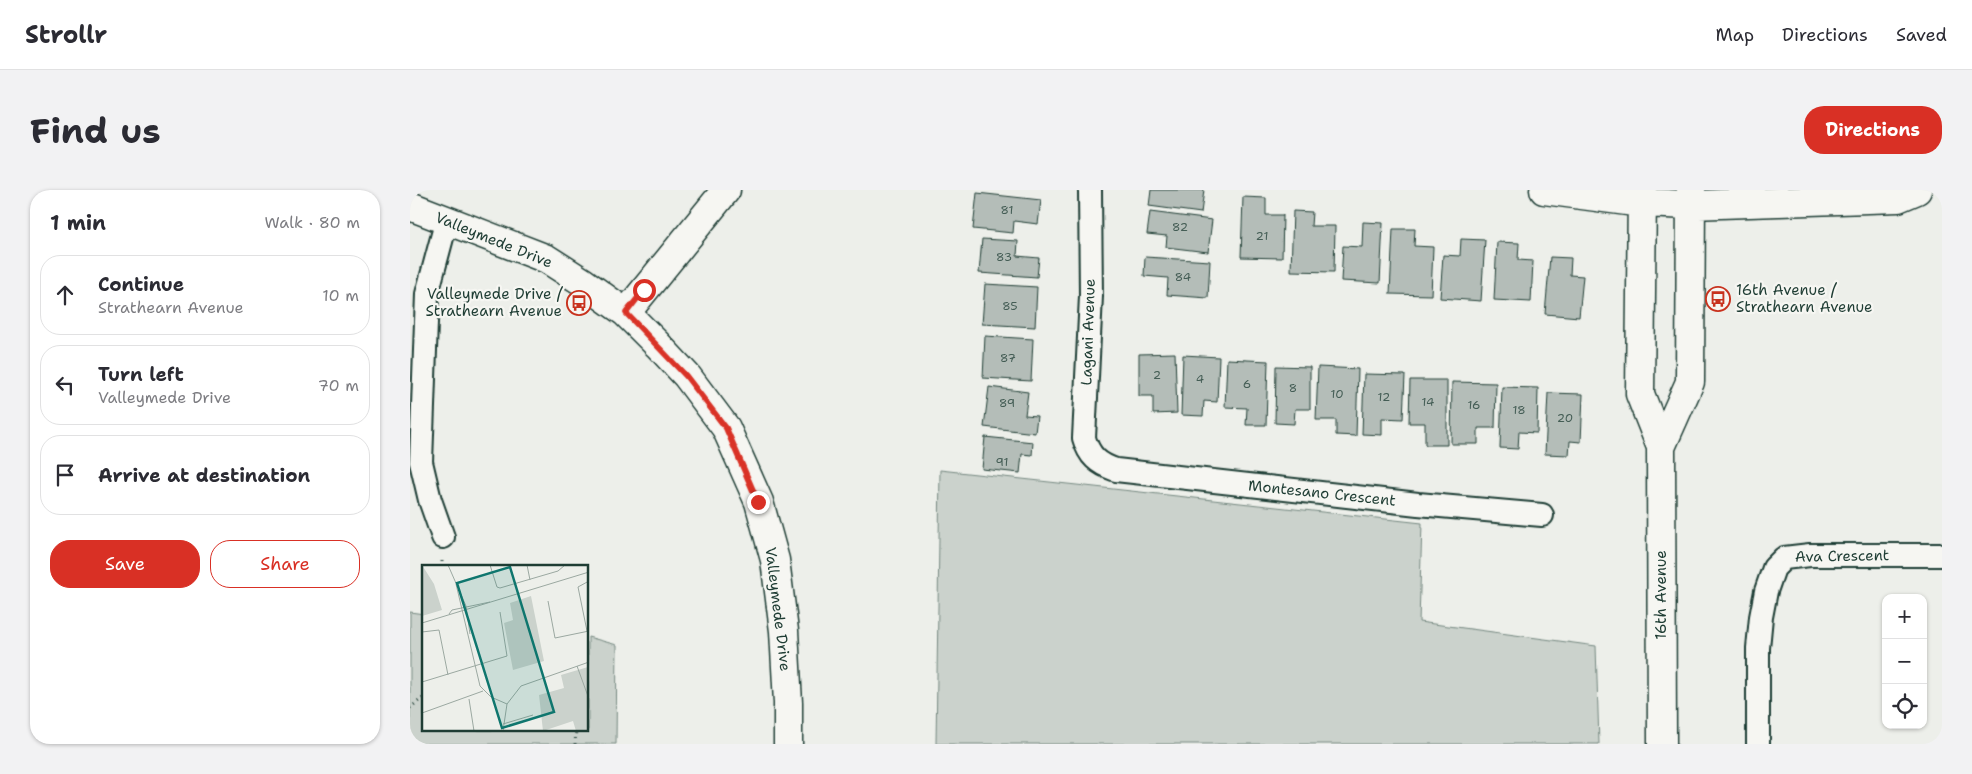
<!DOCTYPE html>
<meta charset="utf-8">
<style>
body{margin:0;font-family:"Shantell Sans",sans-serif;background:#f2f2f3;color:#2b2b33}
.controls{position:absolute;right:15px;bottom:15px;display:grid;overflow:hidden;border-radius:10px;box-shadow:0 1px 4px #0004}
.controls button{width:45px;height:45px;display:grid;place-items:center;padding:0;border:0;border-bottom:1px solid #e1e1e2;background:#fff;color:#2b2b33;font:25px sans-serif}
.stop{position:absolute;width:15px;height:15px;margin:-11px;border:4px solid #d93025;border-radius:50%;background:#fff}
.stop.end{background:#d93025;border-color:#fff;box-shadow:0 1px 5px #0008}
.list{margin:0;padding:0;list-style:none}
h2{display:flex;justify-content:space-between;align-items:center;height:65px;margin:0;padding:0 20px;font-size:21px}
h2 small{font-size:16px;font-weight:400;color:#7c7c81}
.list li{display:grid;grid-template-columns:32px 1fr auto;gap:15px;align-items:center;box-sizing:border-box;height:80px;margin:0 10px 10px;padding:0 10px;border:1px solid #e1e1e2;border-radius:20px}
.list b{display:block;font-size:19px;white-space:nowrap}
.list p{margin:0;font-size:16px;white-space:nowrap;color:#7c7c81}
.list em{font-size:16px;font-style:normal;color:#7c7c81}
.actions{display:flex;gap:10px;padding:15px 20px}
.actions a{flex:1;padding:11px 0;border:1px solid #d93025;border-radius:20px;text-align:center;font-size:18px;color:#d93025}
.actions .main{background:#d93025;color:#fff}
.icon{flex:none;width:28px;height:28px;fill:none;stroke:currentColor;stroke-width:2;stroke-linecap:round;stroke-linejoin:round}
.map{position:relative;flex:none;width:1532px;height:554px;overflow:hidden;border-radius:20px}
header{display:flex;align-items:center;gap:30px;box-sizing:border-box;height:70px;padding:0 25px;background:#fff;border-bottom:1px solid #e1e1e2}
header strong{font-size:24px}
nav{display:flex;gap:28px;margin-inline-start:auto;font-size:18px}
.intro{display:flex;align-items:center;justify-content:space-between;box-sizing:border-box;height:120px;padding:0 30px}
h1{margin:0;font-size:35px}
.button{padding:12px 22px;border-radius:20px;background:#d93025;color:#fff;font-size:18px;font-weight:700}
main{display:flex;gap:30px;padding:0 30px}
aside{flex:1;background:#fff;border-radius:20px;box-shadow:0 1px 4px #0004}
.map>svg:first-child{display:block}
.green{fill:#cbd2cc;stroke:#758880}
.building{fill:#b4bdb8;stroke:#1f3d34}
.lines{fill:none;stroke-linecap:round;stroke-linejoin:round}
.street-casing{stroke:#1f3d34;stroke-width:26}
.secondary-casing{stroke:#1f3d34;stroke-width:31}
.path{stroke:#1f3d34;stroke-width:3;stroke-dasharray:1 4;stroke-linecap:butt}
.street{stroke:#f6f6f2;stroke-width:22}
.secondary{stroke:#f6f6f2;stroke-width:28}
.route{stroke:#d93025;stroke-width:6}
.labels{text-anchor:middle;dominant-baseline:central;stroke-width:4.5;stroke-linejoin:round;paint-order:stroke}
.number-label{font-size:12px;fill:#445d55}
.street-label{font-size:15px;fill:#1f3d34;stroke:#f6f6f2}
.poi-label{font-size:15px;fill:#1f3d34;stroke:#f6f6f2;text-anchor:start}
.inset-road{fill:none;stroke:#9ba8a1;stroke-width:1}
.view{fill:#0f766e;fill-opacity:0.15;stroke:#0f766e;stroke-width:2.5}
.inset-edge{fill:none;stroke:#1f3d34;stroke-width:2.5}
</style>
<header>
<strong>Strollr</strong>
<nav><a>Map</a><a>Directions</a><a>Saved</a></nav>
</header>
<div class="intro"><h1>Find us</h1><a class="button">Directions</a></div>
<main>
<aside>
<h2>1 min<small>Walk · 80 m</small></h2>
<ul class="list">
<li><svg class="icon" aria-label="ahead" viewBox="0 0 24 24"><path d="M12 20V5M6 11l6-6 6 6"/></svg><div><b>Continue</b><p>Strathearn Avenue</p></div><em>10 m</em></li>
<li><svg class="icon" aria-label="left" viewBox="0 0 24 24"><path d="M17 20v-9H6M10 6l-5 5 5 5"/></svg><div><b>Turn left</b><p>Valleymede Drive</p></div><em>70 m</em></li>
<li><svg class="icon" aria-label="arrive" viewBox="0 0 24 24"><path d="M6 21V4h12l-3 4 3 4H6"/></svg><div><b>Arrive at destination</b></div></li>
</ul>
<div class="actions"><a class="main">Save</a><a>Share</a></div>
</aside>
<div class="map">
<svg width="1532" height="554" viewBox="0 0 1532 554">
<rect width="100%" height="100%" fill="#edefea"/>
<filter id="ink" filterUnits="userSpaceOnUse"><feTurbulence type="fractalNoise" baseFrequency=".02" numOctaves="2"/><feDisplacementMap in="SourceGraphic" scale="10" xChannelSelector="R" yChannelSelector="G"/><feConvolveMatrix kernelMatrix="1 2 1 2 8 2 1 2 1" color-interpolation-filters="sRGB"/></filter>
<g filter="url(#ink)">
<path class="green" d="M530,280l482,53 -3,99 177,24 3,98h-663z
M0,422l14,2v116h164v-93l29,8 -1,99h-206z"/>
<path class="building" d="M741,0h53l-3,23 -52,-7z
M567,3l64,7 -3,24 -24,-3 -1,12 -40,-4z
M833,7l23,1v17h17l-1,43 -41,-1z
M883,21l19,1 -1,14h24l-1,46 -43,-1z
M740,22l62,8 -4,32 -42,-5 1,-11 -20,-2z
M953,32l20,1 -3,60 -39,-2 2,-35 19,1z
M983,39h22l-1,17 19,1 -2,48 -41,-1z
M572,49l36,2 -1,15 22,2 -2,19 -58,-4z
M1051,49l24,1 -4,61 -41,-3 3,-43 17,1z
M1087,52l22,1 -1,17 15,1 -2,41 -37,-2z
M735,67l65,4 -2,37 -41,-3 1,-17 -24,-2z
M1140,67l21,1 -1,17 13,1 -4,41 -34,-3z
M575,94l52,3 -2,40 -53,-3z
M575,146l48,3 -2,42 -48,-3z
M765,163l2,60 -24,1v-18h-14v-42z
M773,165l36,2 -2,45 -13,-1 -1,15 -22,-1z
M817,169l41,2 -2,64h-20l1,-17 -22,-1z
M866,176l34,1v42h-15l-1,15 -19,-1z
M908,177l40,2 -2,67 -20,-1v-15h-20z
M954,184l41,1 -2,44 -21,-1v17l-20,-1z
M1000,190h37v65h-22v-22h-16z
M1042,192l44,1 -1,45h-17v16h-27z
M579,197l39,5 -3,23 12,1 -2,17 -51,-6z
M1092,197l36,1 -1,45 -18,-1 -1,17 -18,-1z
M1138,203l35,1 -2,48 -11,-1 -1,14 -24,-1z
M575,247l48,5 -1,13 -10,-1 -2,19 -38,-4z"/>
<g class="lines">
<defs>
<path id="street" d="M680,0l1,106 -7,142c5,18 14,26 32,32l302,34 124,11
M33,347l-13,-37 -9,-38 6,-168 20,-75
M1348,554v-96l3,-31 5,-26 8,-23 10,-10 26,-3h132"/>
<path id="secondary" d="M1134,0l98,13 49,2 207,-7 19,-8
M1232,0l-2,204 21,53 1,297
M0,16l137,53 36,23 43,31 32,32 29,31 39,52 33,74 16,58 9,71 4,72v41
M216,123l100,-123
M1251,257l29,-65 1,-192"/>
</defs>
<use href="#street" class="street-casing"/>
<use href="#secondary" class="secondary-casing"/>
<path class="path" d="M32,377v-10
M0,518l14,-11
M165,554l1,-14"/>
<use href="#street" class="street"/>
<use href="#secondary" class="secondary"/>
</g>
</g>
<g class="lines" filter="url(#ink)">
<path class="route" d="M234,100l-18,23 60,63 40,52 32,74"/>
</g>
<defs>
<symbol id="bus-ring" viewBox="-11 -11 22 22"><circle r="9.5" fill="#f6f6f2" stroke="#c8321e" stroke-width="1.5"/><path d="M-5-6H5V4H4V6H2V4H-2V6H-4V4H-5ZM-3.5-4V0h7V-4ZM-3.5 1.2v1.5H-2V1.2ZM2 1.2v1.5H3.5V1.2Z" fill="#c8321e"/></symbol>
</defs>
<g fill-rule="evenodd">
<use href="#bus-ring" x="1294" y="95" width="28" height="28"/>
<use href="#bus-ring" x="155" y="99" width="28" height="28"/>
</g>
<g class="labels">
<g class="number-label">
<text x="597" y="20">81</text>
<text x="770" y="37">82</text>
<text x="852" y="46">21</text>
<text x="594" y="67">83</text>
<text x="773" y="87">84</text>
<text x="600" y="116">85</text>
<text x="598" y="168">87</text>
<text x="747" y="185">2</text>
<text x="790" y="189">4</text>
<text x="837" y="194">6</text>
<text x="883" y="198">8</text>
<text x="927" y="204">10</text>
<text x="974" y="207">12</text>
<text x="1018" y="212">14</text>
<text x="597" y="213">89</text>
<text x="1064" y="215">16</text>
<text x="1109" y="220">18</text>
<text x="1155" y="228">20</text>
<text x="592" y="272">91</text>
</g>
<g class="street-label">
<text transform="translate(84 50) rotate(22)">Valleymede Drive</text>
<text transform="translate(678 142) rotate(-88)">Lagani Avenue</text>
<text transform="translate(912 303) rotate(6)">Montesano Crescent</text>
<text transform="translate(1432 366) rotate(-1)">Ava Crescent</text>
<text transform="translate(1251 405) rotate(-90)">16th Avenue</text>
<text transform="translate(368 419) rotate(83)">Valleymede Drive</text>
</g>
<g class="poi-label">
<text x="1326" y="100">16th Avenue /<tspan x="1326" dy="17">Strathearn Avenue</tspan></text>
<text x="152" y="104" text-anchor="end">Valleymede Drive /<tspan x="152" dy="17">Strathearn Avenue</tspan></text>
</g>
</g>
<g transform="translate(12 375)">
<rect width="166" height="166" fill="#edefea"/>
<path d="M0,0l12,19 8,26 -20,6zM109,31l13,65 -31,9 -9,-47 9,-3 -3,-17zM166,102v64h-12l-3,-10 -30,10 -4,-36 25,-7 -3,-13z" fill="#cbd2cc"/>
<path class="inset-road" d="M26,0l18,41 4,28M68,0l7,22 3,1 58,-17 7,-6M105,0l3,15M34,19l24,102 11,11 16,7M126,36l7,37 34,-7M27,49l3,-4 38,-8M0,58l167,-51M165,66l-9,-44 11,-6M0,67l17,-2 9,45M155,101l12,33M0,117l85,-26 -7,-44M47,134l5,32M0,148l61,-22M81,159l30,-9M81,166l4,-27 14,-18 68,-24"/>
<path class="view" d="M88,2l44,145 -52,16 -45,-145z"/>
<rect width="166" height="166" class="inset-edge"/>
</g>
</svg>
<div class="controls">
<button>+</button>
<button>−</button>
<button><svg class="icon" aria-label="locate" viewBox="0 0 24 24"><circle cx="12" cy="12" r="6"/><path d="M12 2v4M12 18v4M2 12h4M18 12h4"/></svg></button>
</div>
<div class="stop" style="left:234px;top:100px"></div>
<div class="stop end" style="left:348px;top:312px"></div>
</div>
</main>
